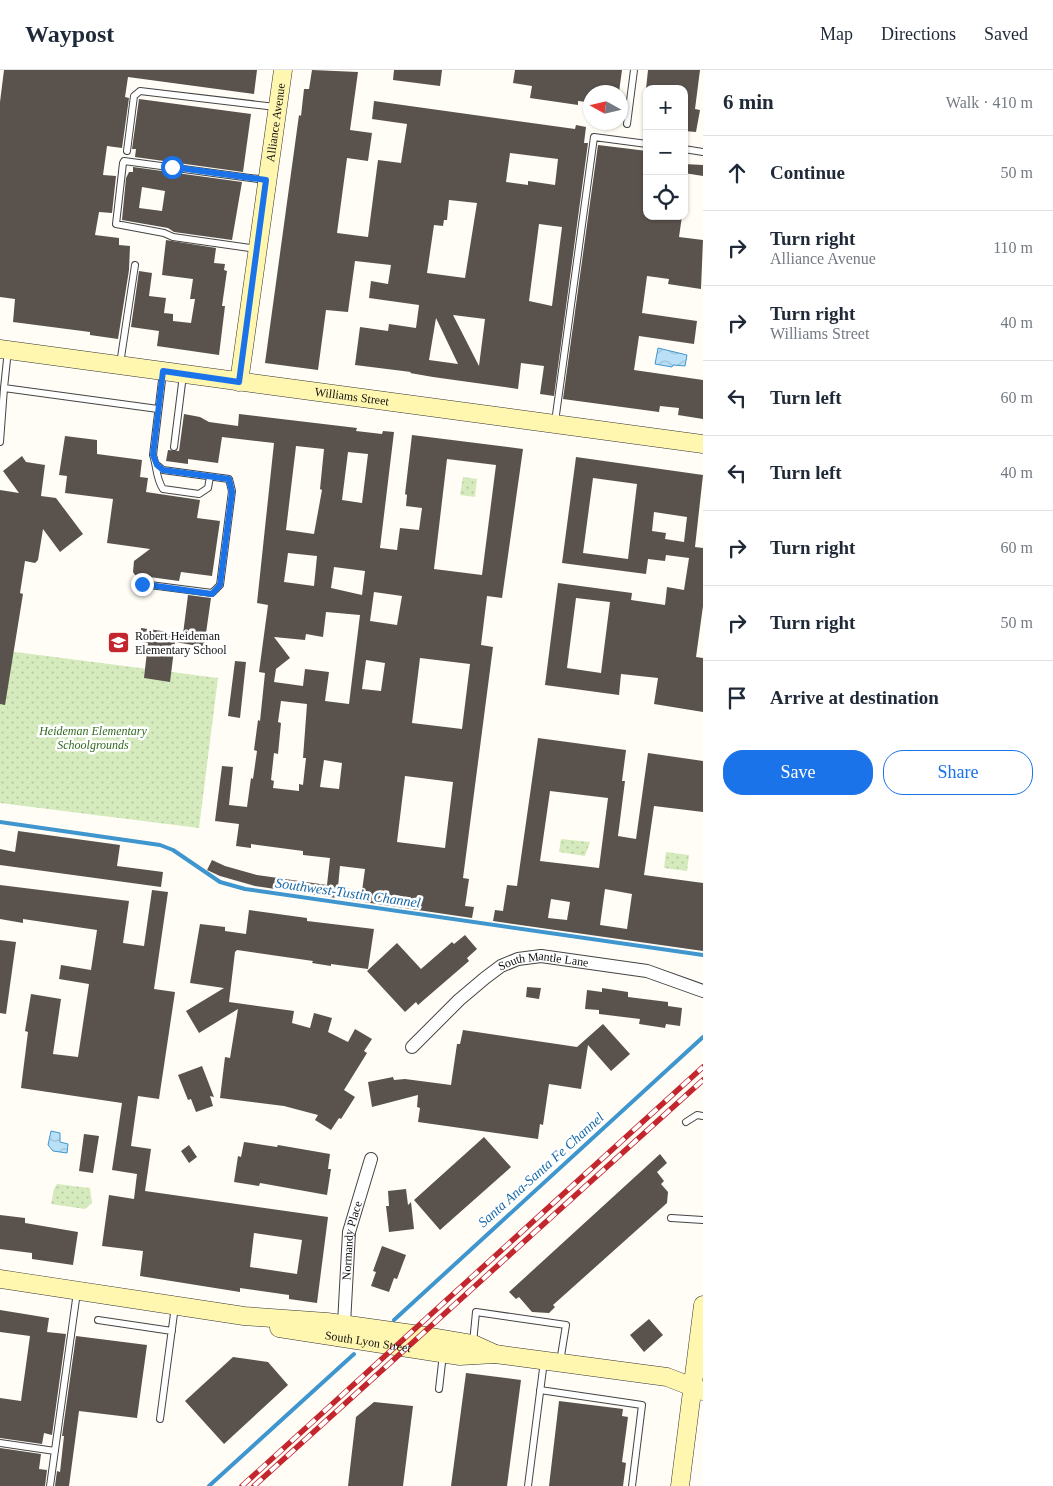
<!DOCTYPE html>
<meta charset="utf-8">
<style>
body{margin:0;font-family:"Times New Roman",serif;background:#f2f2f3;color:#1f2937}
.controls{position:absolute;right:15px;top:15px;display:grid;overflow:hidden;border-radius:10px;box-shadow:0 1px 4px #0004}
.controls button{width:45px;height:45px;display:grid;place-items:center;padding:0;border:0;border-bottom:1px solid #e0e1e3;background:#fff;color:#1f2937;font:25px sans-serif}
.compass{position:absolute;left:583px;top:15px;width:45px;height:45px;border-radius:50%;background:#fff;box-shadow:0 1px 4px #0004;rotate:278deg}
.stop{position:absolute;width:15px;height:15px;margin:-11px;border:4px solid #1a73e8;border-radius:50%;background:#fff}
.stop.end{background:#1a73e8;border-color:#fff;box-shadow:0 1px 5px #0008}
.list{margin:0;padding:0;list-style:none}
h2{display:flex;justify-content:space-between;align-items:center;height:65px;margin:0;padding:0 20px;font-size:21px}
h2 small{font-size:16px;font-weight:400;color:#747a83}
.list li{display:grid;grid-template-columns:32px 1fr auto;gap:15px;align-items:center;box-sizing:border-box;height:75px;padding:0 20px;border-top:1px solid #e0e1e3}
.list b{display:block;font-size:19px;white-space:nowrap}
.list p{margin:0;font-size:16px;white-space:nowrap;color:#747a83}
.list em{font-size:16px;font-style:normal;color:#747a83}
.actions{display:flex;gap:10px;padding:15px 20px}
.actions a{flex:1;padding:11px 0;border:1px solid #1a73e8;border-radius:20px;text-align:center;font-size:18px;color:#1a73e8}
.actions .main{background:#1a73e8;color:#fff}
.icon{flex:none;width:28px;height:28px;fill:none;stroke:currentColor;stroke-width:2;stroke-linecap:round;stroke-linejoin:round}
.map{position:relative;flex:none;width:703px;height:1416px;overflow:hidden}
header{display:flex;align-items:center;gap:30px;box-sizing:border-box;height:70px;padding:0 25px;background:#fff;border-bottom:1px solid #e0e1e3}
header strong{font-size:24px}
nav{display:flex;gap:28px;margin-inline-start:auto;font-size:18px}
main{display:flex}
aside{flex:1;background:#fff}
.map>svg:first-child{display:block}
.park{fill:url(#park-dots)}
.water{fill:url(#water-waves);stroke:#3f96cf}
.lines{fill:none;stroke-linecap:round;stroke-linejoin:round}
.stream{stroke:#3f96cf;stroke-width:4}
.building{fill:#5a524d;fill-rule:evenodd}
.lane-casing{stroke:#444;stroke-width:8}
.street-casing{stroke:#444;stroke-width:14}
.secondary-casing{stroke:#333;stroke-width:19}
.lane{stroke:#fff;stroke-width:6}
.street{stroke:#fff;stroke-width:12}
.secondary{stroke:#fff6b0;stroke-width:18}
.rail-casing{stroke:#c4262e;stroke-width:5.5}
.rail{stroke:#fff;stroke-width:4;stroke-dasharray:11;stroke-linecap:butt}
.route{stroke:#1a73e8;stroke-width:6}
.labels{text-anchor:middle;dominant-baseline:central;stroke-width:5;stroke-linejoin:round;paint-order:stroke}
.street-label{font-size:12px;fill:#111;stroke:#fff}
.poi-label{font-size:12px;fill:#111;stroke:#fff;text-anchor:start}
.park-label{font-size:12px;font-style:italic;fill:#2f6b1f;stroke:#fff}
.water-label{font-size:14px;font-style:italic;fill:#1768a6;stroke:#fff}
</style>
<header>
<strong>Waypost</strong>
<nav><a>Map</a><a>Directions</a><a>Saved</a></nav>
</header>
<main>
<div class="map">
<svg width="703" height="1416" viewBox="0 0 703 1416">
<defs>
<pattern id="park-dots" width="8" height="8" patternUnits="userSpaceOnUse" patternTransform="scale(1.25)"><rect width="8" height="8" fill="#d5ebbd"/><path d="M2 2h.1M6 6h.1" fill="none" stroke="#b6c8a1" stroke-width="1.8" stroke-linecap="round"/></pattern>
<pattern id="water-waves" width="16" height="10" patternUnits="userSpaceOnUse" patternTransform="scale(1.25)"><rect width="16" height="10" fill="#b9e0f7"/><path d="M0 5q4-4 8 0t8 0" fill="none" stroke="#9ebfd3"/></pattern>
</defs>
<rect width="100%" height="100%" fill="#fffdf5"/>
<path class="park" d="M463,407l14,2 -2,18 -15,-2z
M0,580l218,28 -19,150 -199,-25z
M561,769l29,3 -5,14 -26,-4z
M666,782l23,3 -2,16 -23,-3z
M57,1114l33,4 2,15 -7,6 -34,-5 3,-15z"/>
<path class="water" d="M658,278l29,7 -2,11 -12,-1 -1,2 -17,-3z
M51,1061l9,2v9l8,2 -1,9 -14,-2 -5,-6z"/>
<g class="lines">
<path class="stream" d="M0,752l160,23 13,5 47,32 25,7 458,66
M394,1250l309,-283
M209,1416l145,-132"/>
</g>
<path class="building" d="M4,0h253l-3,24 -126,-17 -3,20 4,1 -7,50 -15,-2 -4,29 13,1 -4,37 -13,-1 -4,23 24,3v7l11,1 -1,24 -11,69 -28,-4v-3l-77,-10 2,-23 -15,-2v-195z
M312,0l46,2 -8,58 22,3 -4,28 -21,-3 -10,75 31,4 10,-77 23,3 6,-39 -35,-5 2,-18 201,28 1,-4 10,2 -2,16h4l-34,253 -14,-2 4,-28 -23,-3 -3,26 -85,-12 -23,-4 1,-1 -56,-7 5,-38 28,4 1,-7 27,4 3,-23 -50,-7 2,-17 17,3 3,-19 -36,-4 -7,51 -22,-2 -8,60 -53,-7 34,-248 2,1 3,-27h5zM510,83l48,6 -3,26 -27,-4v4l-22,-3zM449,130l28,3 -12,75 -38,-5 7,-48 9,1 1,-6h3zM539,154l23,3 -10,79 -23,-5zM453,245l32,4 -6,47zM436,248l22,46 -29,-4z
M394,0h48l-2,16 -47,-6z
M515,0h107l-3,22h-30l-2,10 -9,-1v4l-48,-7 2,-12 -19,-3z
M648,0h52l-5,39 5,1 -4,22 -12,-1v-42h-38z
M139,29l112,15 -8,58 -108,-15 1,-8h-4z
M598,75l49,6v65h35l-3,21 24,3 -2,49 -33,-5 1,-5 -22,-3 -5,37 55,8 -3,23 -55,-8 -5,34 69,10v39l-25,-4 1,-7 -19,-2 -1,6 -96,-13z
M684,94l19,1v11l-19,-3z
M133,97l109,15 -10,58 -58,-8 -6,-4 -46,-8 4,-42 3,-6h4zM142,117l23,4 -3,20 -23,-3z
M166,170l50,8 -2,15 11,1 -1,6 3,1 -5,35h3l-6,49 -62,-9 2,-15 -28,-4 8,-56 13,2 -3,23 17,2 -2,15 9,1v7l18,2 4,-24h-5l3,-20 -31,-4z
M184,344l16,3 9,5 29,4 1,-12 118,14 -1,3 26,3 1,-3 11,1 -14,116 17,2 3,-22 19,2 3,-22 -16,-2 1,-11 -2,-1 7,-59 111,14 -21,149 -15,-2 -6,49 12,2 -30,231 6,1 -4,27 9,1 -2,11 -217,-32 -35,-10 -13,-6 5,-10 13,6 32,9 70,10 3,-27 -27,-3v-4l-52,-7v4l-15,-2 3,-22 -24,-3 7,-55 11,1 -4,38 18,2 4,-29 2,1 4,-28 -3,-1 4,-30 2,1 5,-48 -6,-1 9,-67 -11,-2 17,-160 -52,-6 -4,26 -30,-4v5l-22,-3 2,-11 11,1zM296,376l28,3 -4,40 2,1 -8,44 -28,-4zM348,382l20,2 -6,49 -20,-3zM447,389l49,6 -14,110 -48,-6zM288,483l29,3 -3,30 -30,-4zM334,497l31,4 -3,24 -31,-7zM374,522l28,4 -5,29 -27,-4zM326,542l34,3 -11,89 -24,-3 4,-29 -24,-3 -2,17 -29,-4 2,-13 14,-11 -16,-21 31,3 1,-6 17,3zM420,588l50,6 -8,65 -50,-6zM366,590l19,3 -4,28 -19,-2zM281,631l26,3 -4,54h3l-3,27 -4,-1v7l-26,-3 1,-7 -3,-1 3,-27 4,1 3,-31 -3,-1zM324,690l18,3 -3,26 -19,-2zM405,706l48,6 -8,66 -48,-6zM340,796l25,3 -3,22 -24,-4z
M65,366l32,4v14l45,6 -2,17 8,1 -2,14 54,8 -3,18 23,3 -8,55 -31,-4 -2,9 -44,-6 -2,-3 1,-11 16,-12 -43,-6 6,-44 -48,-6 2,-17 -8,-1z
M22,386l4,6 19,3 -4,31 15,2 27,36 -23,18 -17,-23 -5,31 -3,3 -10,-2 -5,32 3,1 -18,111 -5,-1v-214l19,3 -16,-22z
M576,387l127,18 -8,72 8,1v58l-7,51 7,1v54l-49,-8 4,-26 -37,-4 -2,21 -74,-10 13,-102 74,10 -1,7 34,5 2,-18 17,3 5,-32 -23,-3 -1,6 -17,-2 -2,15 -84,-11zM593,408l44,6 -9,75 -45,-6zM654,442l33,5 -3,25 -19,-3 1,-6 -14,-2zM576,528l34,4 -9,71 -34,-5z
M188,525l23,3 -7,49 -29,-5 -5,40 -26,-4 4,-35 -8,-1 1,-14 42,6z
M235,591l11,1 -6,56 -12,-2z
M538,668l88,12 -4,31h3l-7,55 18,3 12,-86 55,8v51l-49,-6 -10,69 59,8v68l-210,-30 2,-11 8,1 4,-26 10,1zM550,721l58,7 -9,70 -59,-7zM605,819l27,5 -5,35 -27,-4zM551,829l19,3 -3,18 -19,-2z
M18,761l102,14 -3,21 46,6 -2,15 -161,-22v-16l15,3z
M0,815l129,16 -6,42 21,3 8,-56 16,2 -14,97 21,3 -16,107 -21,-3 -7,50 20,3 -6,42 183,26 -11,86 -28,-4v-4l-49,-7v4l-100,-16 3,-25 -41,-5 7,-51 25,4 3,-25 -25,-4 10,-67 -101,-15 7,-56 -3,-1 6,-37 30,5 -8,55 25,3 11,-73 -30,-5 2,-14 30,5 6,-40 -74,-11v4l-23,-4zM254,1163l48,7 -5,34 -47,-7z
M249,840l58,8v3l67,8 -6,40 -37,-5v2l-19,-3 1,-2 -76,-11 -2,2 -6,50 65,9 -2,12 18,5 4,-15 18,5 -4,14 20,10 7,-13 17,10 -8,12 3,2 -23,37 11,7 -14,22 -2,-1 -8,12 -16,-10 3,-5 -34,-9 -64,-8 5,-41 5,1 8,-49 -39,24 -13,-22 38,-23 -34,-5 10,-59 25,3v4l21,3z
M465,865l12,14 -10,9 2,3 -51,44 -2,-3 -11,10 -38,-41 30,-28 24,26 31,-27 2,2z
M0,870l16,2 -10,72 -6,-1z
M527,917l14,1 -2,11 -13,-2z
M602,918l26,4v5l40,5v4l14,2 -2,18 -14,-2 -1,4 -26,-4 1,-5 -41,-5v-4l-14,-1 2,-19 15,2z
M603,954l27,30 -19,17 -23,-26 -7,44 -32,-5 -6,41 -3,-1 -2,15 -120,-17 2,-14 -3,-1 1,-12 -46,12 -4,-25 25,-5 1,3 11,-1 46,6 6,-41h3l3,-14 114,17z
M202,996l12,31 -4,-1 3,10 -17,6 -5,-13 -3,1 -10,-25z
M84,1064l15,2 -6,37 -14,-2z
M484,1067l27,30 -71,63 -26,-30z
M244,1072l33,5 1,-2 52,9 -2,15h3l-4,26 -67,-12 -1,3 -25,-4 4,-26 3,1z
M189,1075l8,12 -8,6 -8,-12z
M660,1084l7,9 -10,9 7,9 -3,3 7,8 -1,11 -114,102 2,2 -6,6 -17,-1 -13,-15 -3,2 -7,-7z
M406,1119l2,16 3,-3 3,27 -25,3 -3,-26h3l-1,-15z
M0,1145l25,3v5l53,9 -5,33 -41,-6v-6l-32,-4z
M382,1176l24,9 -9,24 -3,-1 -5,14 -18,-6 5,-14 -3,-1z
M0,1240l49,8 -2,14 19,2 -14,101 -8,-2 -2,11 -42,-6v-40l21,3 9,-65 -30,-4z
M649,1249l14,16 -19,17 -14,-17z
M76,1266l71,9 -10,73 -58,-7 -10,75h-14l2,-15 3,1 4,-36h-2z
M233,1287l35,5 20,23 -64,59 -39,-43z
M466,1303l55,7 -14,106h-56z
M559,1331l64,8 -1,7 6,1 -6,45 4,1 -3,23h-74z
M374,1332l39,4 -10,80h-55l8,-69z
M0,1378l41,6 -2,15 8,1 -2,16h-45z"/>
<g class="lines">
<defs>
<path id="lane" d="M627,54l7,-54
M684,79l19,3
M127,81l7,-55 6,-5 136,16
M257,179l-84,-12 -9,-4 -48,-9 7,-61 1,-2 142,19
M8,280l-4,38 154,21
M120,294l15,-99
M163,302l-10,83c4,12 3,24 10,34l36,5 9,-6 2,-11
M555,352l39,-285 53,7
M0,372l4,-54
M174,377l9,-72
M142,514l70,9 8,-8 12,-94 -3,-12 -66,-9 -6,-5
M686,1052l11,-7 6,1
M671,1148l32,2
M98,1250l74,11
M473,1273l3,-31 90,13 -6,37
M439,1319l4,-35
M540,1320l102,15 -10,81
M160,1349l15,-113
M0,1373l55,8
M50,1416l27,-194
M528,1416l16,-125"/>
<g id="street">
<path id="s1" d="M412,977l47,-47 26,-22 16,-12 17,-7 23,-3 106,15 56,20"/>
<path id="s2" d="M344,1254l5,-92 22,-73"/>
</g>
<g id="secondary">
<path id="s3" d="M0,279l703,95"/>
<path id="s4" d="M239,312l44,-312"/>
<path d="M0,1209l244,37 83,6 93,13 53,9 22,10"/>
<path id="s5" d="M279,1258l181,28 35,-2 172,23 36,14"/>
<path d="M680,1416l23,-181"/>
</g>
</defs>
<use href="#lane" class="lane-casing"/>
<use href="#street" class="street-casing"/>
<use href="#secondary" class="secondary-casing"/>
<use href="#lane" class="lane"/>
<use href="#street" class="street"/>
<use href="#secondary" class="secondary"/>
<defs>
<path id="rail" d="M242,1416l461,-419
M254,1416l449,-406"/>
</defs>
<use href="#rail" class="rail-casing"/>
<use href="#rail" class="rail"/>
</g>
<g class="lines">
<path class="route" d="M142,514l70,10 8,-9 12,-93 -3,-13 -66,-9 -6,-5 -4,-10 10,-84 76,11 27,-202 -94,-13"/>
</g>
<defs>
<symbol id="school-square" viewBox="-11 -11 22 22"><rect x="-9" y="-9" width="18" height="18" rx="4" fill="#c4262e" stroke="#fff"/><path d="M0-5L7-2L0 1L-7-2ZM-4 1L0 2.5L4 1V4Q0 6-4 4Z" fill="#fff"/></symbol>
</defs>
<g fill-rule="evenodd">
<use href="#school-square" x="106" y="560" width="25" height="25"/>
</g>
<g class="labels">
<g class="street-label">
<text stroke="none"><textPath href="#s4" startOffset="262">Alliance Avenue</textPath></text>
<text stroke="none"><textPath href="#s3" startOffset="355">Williams Street</textPath></text>
<text stroke="none"><textPath href="#s1" startOffset="164">South Mantle Lane</textPath></text>
<text stroke="none"><textPath href="#s2" startOffset="84">Normandy Place</textPath></text>
<text stroke="none"><textPath href="#s5" startOffset="90">South Lyon Street</textPath></text>
</g>
<g class="poi-label">
<text x="135" y="566">Robert Heideman<tspan x="135" dy="14">Elementary School</tspan></text>
</g>
<g class="park-label">
<text x="93" y="661">Heideman Elementary<tspan x="93" dy="14">Schoolgrounds</tspan></text>
</g>
<g class="water-label">
<text transform="translate(348 823) rotate(8)">Southwest-Tustin Channel</text>
<text transform="translate(541 1100) rotate(-42)">Santa Ana-Santa Fe Channel</text>
</g>
</g>
</svg>
<div class="controls">
<button>+</button>
<button>−</button>
<button><svg class="icon" aria-label="locate" viewBox="0 0 24 24"><circle cx="12" cy="12" r="6"/><path d="M12 2v4M12 18v4M2 12h4M18 12h4"/></svg></button>
</div>
<svg class="compass" viewBox="-18 -18 36 36"><path d="M0-13l5 13h-10z" fill="#e53935"/><path d="M0 13l5-13h-10z" fill="#747a83"/></svg>
<div class="stop" style="left:172px;top:97px"></div>
<div class="stop end" style="left:142px;top:514px"></div>
</div>
<aside>
<h2>6 min<small>Walk · 410 m</small></h2>
<ul class="list">
<li><svg class="icon" aria-label="ahead" viewBox="0 0 24 24"><path d="M12 20V5M6 11l6-6 6 6"/></svg><div><b>Continue</b></div><em>50 m</em></li>
<li><svg class="icon" aria-label="right" viewBox="0 0 24 24"><path d="M7 20v-9h11M14 6l5 5-5 5"/></svg><div><b>Turn right</b><p>Alliance Avenue</p></div><em>110 m</em></li>
<li><svg class="icon" aria-label="right" viewBox="0 0 24 24"><path d="M7 20v-9h11M14 6l5 5-5 5"/></svg><div><b>Turn right</b><p>Williams Street</p></div><em>40 m</em></li>
<li><svg class="icon" aria-label="left" viewBox="0 0 24 24"><path d="M17 20v-9H6M10 6l-5 5 5 5"/></svg><div><b>Turn left</b></div><em>60 m</em></li>
<li><svg class="icon" aria-label="left" viewBox="0 0 24 24"><path d="M17 20v-9H6M10 6l-5 5 5 5"/></svg><div><b>Turn left</b></div><em>40 m</em></li>
<li><svg class="icon" aria-label="right" viewBox="0 0 24 24"><path d="M7 20v-9h11M14 6l5 5-5 5"/></svg><div><b>Turn right</b></div><em>60 m</em></li>
<li><svg class="icon" aria-label="right" viewBox="0 0 24 24"><path d="M7 20v-9h11M14 6l5 5-5 5"/></svg><div><b>Turn right</b></div><em>50 m</em></li>
<li><svg class="icon" aria-label="arrive" viewBox="0 0 24 24"><path d="M6 21V4h12l-3 4 3 4H6"/></svg><div><b>Arrive at destination</b></div></li>
</ul>
<div class="actions"><a class="main">Save</a><a>Share</a></div>
</aside>
</main>
